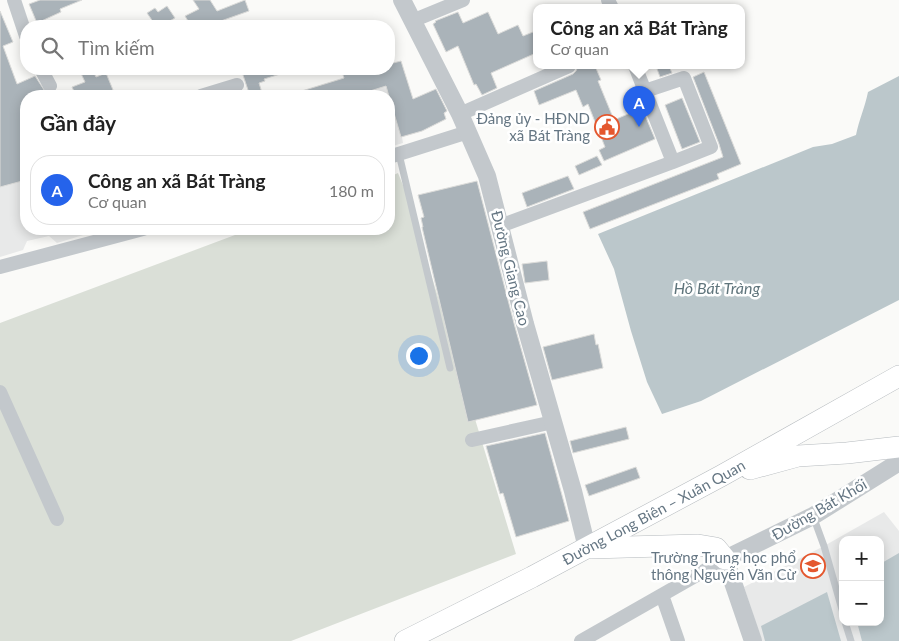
<!DOCTYPE html>
<html lang="vi">
<meta charset="utf-8">
<style>
body{margin:0;font-family:Lato,sans-serif;background:#f2f2f2;color:#222}
.controls{position:absolute;right:15px;bottom:15px;display:grid;overflow:hidden;border-radius:10px;box-shadow:0 2px 12px #0003}
.controls button{width:45px;height:45px;display:grid;place-items:center;padding:0;border:0;border-bottom:1px solid #e0e0e0;background:#fff;color:#222;font:25px sans-serif}
.you{position:absolute;left:418px;top:355px;width:18px;height:18px;margin:-12px;border:4px solid #fff;border-radius:50%;background:#1a73e8;box-shadow:0 0 0 8px #1a73e833}
.badge{display:grid;place-items:center;width:32px;height:32px;border-radius:50%;background:#2563eb;color:#fff;font-size:16px;font-weight:700}
.pin{position:absolute;translate:-50% -41px;filter:drop-shadow(0 1px 2px #0008)}
.pin::after{content:'';position:absolute;top:26px;width:18px;height:15px;background:inherit;clip-path:polygon(0 0,100% 0,50% 100%)}
.popup{position:absolute;left:533px;top:4px;width:212px;height:65px;box-sizing:border-box;display:grid;place-content:center;border-radius:10px;background:#fff;filter:drop-shadow(0 1px 4px #0005);font-size:16px;white-space:nowrap;color:#767676}
.popup b{font-size:19px;color:#222}
.popup::after{content:'';position:absolute;left:50%;top:100%;margin-left:-10px;border:10px solid transparent;border-top-color:#fff}
.list{margin:0;padding:0;list-style:none}
h2{display:flex;justify-content:space-between;align-items:center;height:65px;margin:0;padding:0 20px;font-size:21px}
h2 small{font-size:16px;font-weight:400;color:#767676}
.list li{display:grid;grid-template-columns:32px 1fr auto;gap:15px;align-items:center;box-sizing:border-box;height:70px;margin:0 10px 10px;padding:0 10px;border:1px solid #e0e0e0;border-radius:20px}
.list b{display:block;font-size:19px;white-space:nowrap}
.list p{margin:0;font-size:16px;white-space:nowrap;color:#767676}
.list em{font-size:16px;font-style:normal;color:#767676}
.icon{flex:none;width:28px;height:28px;fill:none;stroke:currentColor;stroke-width:2;stroke-linecap:round;stroke-linejoin:round}
.map{position:relative;flex:none;width:899px;height:641px;overflow:hidden}
.search{position:absolute;background:#fff;box-shadow:0 2px 12px #0003;left:20px;top:20px;width:375px;height:55px;display:flex;align-items:center;gap:12px;box-sizing:border-box;padding:0 18px;border-radius:20px;color:#767676;font-size:19px}
.panel{position:absolute;background:#fff;box-shadow:0 2px 12px #0003;left:20px;top:90px;width:375px;height:145px;border-radius:20px}
.map>svg:first-child{display:block}
.built{fill:#e8e9e9;fill-rule:evenodd}
.green{fill:#dadfd7}
.water{fill:#bbc7cb}
.building{fill:#aab3b9;stroke:#dcdcda}
.lines{fill:none;stroke-linecap:round;stroke-linejoin:round}
.primary-casing{stroke:#b5babe;stroke-width:22}
.service{stroke:#c3c8cc;stroke-width:7}
.minor{stroke:#c3c8cc;stroke-width:14}
.tertiary{stroke:#c3c8cc;stroke-width:18}
.primary{stroke:#fff;stroke-width:21}
.labels{text-anchor:middle;dominant-baseline:central;stroke-width:5;stroke-linejoin:round;paint-order:stroke}
.poi-label{font-size:15px;fill:#657683;stroke:#fff;text-anchor:end}
.street-label{font-size:15px;fill:#657683;stroke:#fff}
.water-label{font-size:16px;font-style:italic;fill:#60757c;stroke:#fff}
</style>
<div class="map">
<svg width="899" height="641" viewBox="0 0 899 641">
<rect width="100%" height="100%" fill="#fafaf8"/>
<path class="built" d="M401,61l21,70 -20,6 1,6 -14,4v-51h-103l89,-27h14v-5z
M26,121v108h77l-46,14 -8,-7 -22,5 -4,9 -23,7v-129z
M884,512l15,19v110h-137l-18,-54 80,-41zM843,540h37v82h-37z"/>
<path class="green" d="M398,173l9,22 109,359 -225,87h-291v-318l251,-94h138v-52z"/>
<path class="water" d="M899,76v224l-198,101 -39,13 -15,-32 -16,-51 -17,-62 -16,-35 215,-87 19,-3 24,-9c3,-15 9,-28 12,-43z
M899,553v88h-37l-5,-19h23v-58z
M827,592l14,49h-76l-4,-15z"/>
<path class="building" d="M40,0h42l-22,9 1,3 -24,11 -8,-19z
M193,0h17l7,11 28,-11 4,11 -31,11 1,4h-28l-6,-10 14,-7z
M167,6l8,12 -14,8h-5l-9,-13 8,-5 3,4z
M0,11l13,31 -10,4 14,38 18,-8 13,20h-22v84l-26,7z
M458,12l5,11 25,-11 10,22 20,-9 5,11 10,-4 3,9v12l-45,20 6,15 -15,7 -6,-11 -2,1 -16,-39 -12,6 -13,-28 3,-2 -1,-1z
M401,61l12,38 23,-10 11,22 -3,2 2,6 -24,12 -21,6 -15,-51 -32,10h-62v-2l52,-16 -3,-9h48v-5z
M578,66h17l6,14 -3,1 16,39 28,-12 13,31 -51,22 -5,-11 6,-3 -17,-43 -5,3 -7,-17 -37,15 -5,-14 39,-17 3,-3z
M656,66h13l3,7 -12,4z
M79,69h13l4,8 10,-4 7,17 -14,6h-23l-4,-9 13,-5z
M241,69h49v2l-26,8 1,2 -6,2 4,13h-13z
M704,72l37,92 -24,10 2,5 -129,50 -7,-17 140,-55 -4,-13 -26,-67z
M682,98l18,44 -18,7 -17,-44z
M597,156l5,9 -23,10 -4,-9z
M568,176l6,13 -47,18 -5,-14z
M477,181l38,146 22,78 -69,17 -46,-195h1l-2,-9 3,-1 -6,-22z
M547,261l2,19 -24,3 -3,-19z
M594,334l2,11 2,-1 5,24 -51,12 -9,-33z
M626,427l3,12 -56,14 -3,-12z
M545,433l24,88 -53,16 -13,-44 -3,1 -14,-48z
M636,467l4,11 -51,18 -4,-11z"/>
<g class="lines">
<defs>
<g id="primary">
<path d="M750,469l48,-13 49,-3 52,-6"/>
<path d="M591,548l107,-3 18,3 9,11"/>
<path id="s1" d="M405,641l127,-64 189,-101 178,-100"/>
</g>
</defs>
<use href="#primary" class="primary-casing"/>
<path class="service" d="M399,154l51,214
M813,516l11,30 19,67
M845,622l6,19"/>
<path class="minor" d="M14,0l12,36
M608,0l4,8
M412,21l51,-21
M41,69l9,17
M645,91l39,-13 27,69 -38,15
M201,96l36,-11
M460,114l109,-48
M389,157l79,-25
M500,226l173,-64 -38,-96
M0,267l143,-38
M0,392l57,127
M472,440l81,-18
M662,595l16,46
M581,641l144,-82"/>
<path class="tertiary" d="M402,0l58,114 27,62 38,148 48,167 14,57
M753,641l-28,-82 88,-43 86,-54"/>
<use href="#primary" class="primary"/>
</g>
<defs>
<symbol id="civic-ring" viewBox="-11 -11 22 22"><circle r="9.5" fill="#fff" stroke="#e4572e" stroke-width="1.5"/><path d="M-.6-6.5H3V-4.5H.6V-3L4-1V1h2V6H-6V1h2V-1L-.6-3ZM-1.2 2.5V6h2.4V2.5Z" fill="#e4572e"/></symbol>
<symbol id="school-ring" viewBox="-11 -11 22 22"><circle r="9.5" fill="#fff" stroke="#e4572e" stroke-width="1.5"/><path d="M0-5L7-2L0 1L-7-2ZM-4 1L0 2.5L4 1V4Q0 6-4 4Z" fill="#e4572e"/></symbol>
</defs>
<g fill-rule="evenodd">
<use href="#civic-ring" x="593" y="113" width="28" height="28"/>
<use href="#school-ring" x="799" y="552" width="28" height="28"/>
</g>
<g class="labels">
<g class="poi-label">
<text x="590" y="118">Đảng ủy - HĐND<tspan x="590" dy="17">xã Bát Tràng</tspan></text>
<text x="796" y="557">Trường Trung học phổ<tspan x="796" dy="17">thông Nguyễn Văn Cừ</tspan></text>
</g>
<g class="street-label">
<text transform="translate(511 268) rotate(76)">Đường Giang Cao</text>
<text transform="translate(819 509) rotate(-30)">Đường Bát Khối</text>
<text stroke="none"><textPath href="#s1" startOffset="280">Đường Long Biên – Xuân Quan</textPath></text>
</g>
<g class="water-label">
<text x="717" y="287">Hồ Bát Tràng</text>
</g>
</g>
</svg>
<div class="controls">
<button>+</button>
<button>−</button>
</div>
<div class="you"></div>
<div class="pin badge" style="left:639px;top:127px">A</div>
<div class="popup"><b>Công an xã Bát Tràng</b>Cơ quan</div>
<div class="search"><svg class="icon" aria-label="search" viewBox="0 0 24 24"><circle cx="10" cy="10" r="6"/><path d="M15 15l6 6"/></svg>Tìm kiếm</div>
<section class="panel">
<h2>Gần đây<small></small></h2>
<ul class="list">
<li><span class="badge">A</span><div><b>Công an xã Bát Tràng</b><p>Cơ quan</p></div><em>180 m</em></li>
</ul>
</section>
</div>
